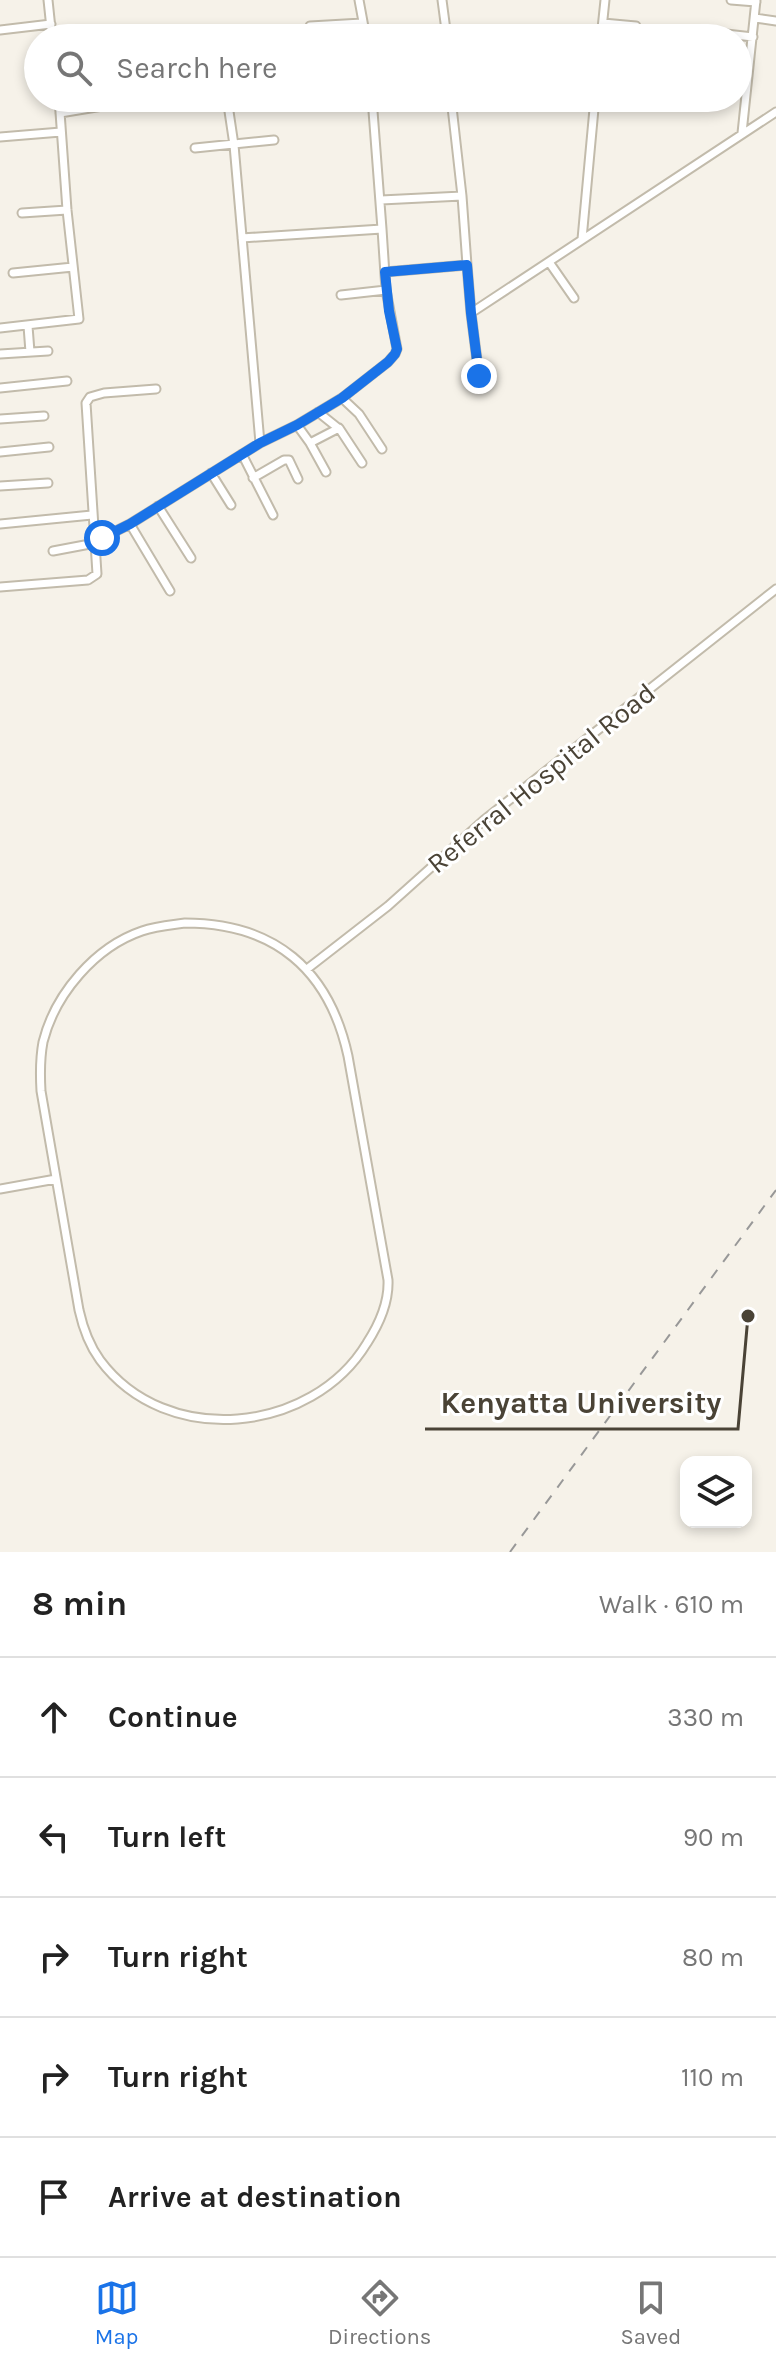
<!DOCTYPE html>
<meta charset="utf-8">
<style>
body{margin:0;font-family:Karla,sans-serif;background:#f6f6f6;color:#222}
.controls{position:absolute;right:24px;bottom:24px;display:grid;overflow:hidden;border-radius:16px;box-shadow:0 4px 12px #0003}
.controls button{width:72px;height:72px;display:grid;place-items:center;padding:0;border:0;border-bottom:2px solid #e0e0e0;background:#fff;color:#222;font:40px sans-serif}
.stop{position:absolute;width:24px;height:24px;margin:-18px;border:6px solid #1a73e8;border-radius:50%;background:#fff}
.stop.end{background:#1a73e8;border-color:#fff;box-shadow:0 2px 8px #0008}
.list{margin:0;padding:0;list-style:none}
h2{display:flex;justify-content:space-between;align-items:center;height:104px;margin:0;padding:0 32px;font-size:34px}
h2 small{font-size:26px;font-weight:400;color:#767676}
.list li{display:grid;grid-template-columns:52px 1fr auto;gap:24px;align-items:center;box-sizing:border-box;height:120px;padding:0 32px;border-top:2px solid #e0e0e0}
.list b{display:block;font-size:30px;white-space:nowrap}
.list em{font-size:26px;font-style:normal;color:#767676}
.icon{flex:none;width:44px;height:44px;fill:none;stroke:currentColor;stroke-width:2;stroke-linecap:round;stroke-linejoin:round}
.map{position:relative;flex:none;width:776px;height:1552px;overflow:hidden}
.search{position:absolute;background:#fff;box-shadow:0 4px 12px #0003;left:24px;right:24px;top:24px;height:88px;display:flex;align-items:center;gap:20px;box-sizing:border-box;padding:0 28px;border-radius:44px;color:#767676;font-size:30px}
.sheet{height:704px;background:#fff}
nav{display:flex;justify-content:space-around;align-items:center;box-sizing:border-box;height:112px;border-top:2px solid #e0e0e0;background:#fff;font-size:22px;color:#767676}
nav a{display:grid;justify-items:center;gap:4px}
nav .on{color:#1a73e8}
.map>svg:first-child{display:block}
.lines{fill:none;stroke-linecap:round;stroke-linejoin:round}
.minor-casing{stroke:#c2bbab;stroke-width:11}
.minor{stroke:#fff;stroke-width:7}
.rail{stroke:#989898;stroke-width:2;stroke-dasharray:10 10;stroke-linecap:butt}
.route{stroke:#1a73e8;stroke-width:10}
.labels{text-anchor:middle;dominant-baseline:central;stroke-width:6;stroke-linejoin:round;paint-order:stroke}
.street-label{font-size:28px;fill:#4a4336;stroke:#fff}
.leader{fill:none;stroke:#4a4336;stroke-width:3}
.callout-dot{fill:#4a4336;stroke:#fff;stroke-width:3}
.callout-label{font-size:30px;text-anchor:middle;font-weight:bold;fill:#4a4336;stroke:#fff;stroke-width:6;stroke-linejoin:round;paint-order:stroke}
</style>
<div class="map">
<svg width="776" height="1552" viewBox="0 0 776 1552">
<rect width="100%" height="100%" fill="#f6f2e9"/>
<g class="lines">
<defs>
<path id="minor" d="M48,0l4,38
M359,0l7,38
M442,0l5,38
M731,0l25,2
M755,18l21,3
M603,23l33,3
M310,26l52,-3
M0,30l51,-6
M699,31l54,6
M601,38l4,-38
M227,98l7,47 26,298
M451,98l11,98 5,69
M60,113l91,-15
M742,133l14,-133
M0,137l61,-5
M195,148l79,-8
M381,200l81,-4
M22,213l45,-3
M242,238l140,-9 -10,-131
M582,239l13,-141
M549,262l25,36
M385,272l82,-7 4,48 8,63
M13,273l60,-6
M341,295l45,-5
M471,313l305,-201
M28,326l2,26
M0,328l79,-9 -12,-109 -8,-112
M0,354l48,-3
M0,388l67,-7
M342,398l17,16 23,35
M318,412l20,16
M0,419l44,-3
M297,425l13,18 16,29
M310,443l29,-15 23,35
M0,452l49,-5
M242,454l31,61
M211,473l20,32
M253,478l31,-18h5l9,19
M0,486l48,-3
M158,506l33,52
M0,524l92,-9
M130,524l40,67
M53,551l37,-7 40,-20 130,-81 37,-18 45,-27 46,-36 7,-8 2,-5 -11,-59 -4,-61
M0,587l88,-7 9,-6 -11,-171 4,-6 14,-4 52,-4
M185,923c89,0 144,46 163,133l40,224c1,23 -8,43 -21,63 -55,91 -201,106 -267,17 -11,-15 -17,-32 -21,-50l-38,-219c-1,-17 -1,-33 2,-49 12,-48 52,-95 99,-111 14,-5 29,-6 43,-8z
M307,969l81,-63 96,-86 292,-231
M0,1189l56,-10"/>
</defs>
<use href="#minor" class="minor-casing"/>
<use href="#minor" class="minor"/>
<path class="rail" d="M510,1552l266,-362"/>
</g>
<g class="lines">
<path class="route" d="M102,538l28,-14 130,-81 37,-18 45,-27 46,-36 7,-8 2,-5 -8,-38 -4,-39 82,-7 4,48 8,63"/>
</g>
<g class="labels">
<g class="street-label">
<text transform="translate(541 778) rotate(-39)">Referral Hospital Road</text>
</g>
</g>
<path class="leader" d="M748 1316L738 1429H425"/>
<circle class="callout-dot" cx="748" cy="1316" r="8"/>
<g class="callout-label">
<text x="581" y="1413">Kenyatta University</text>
</g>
</svg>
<div class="controls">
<button><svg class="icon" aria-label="layers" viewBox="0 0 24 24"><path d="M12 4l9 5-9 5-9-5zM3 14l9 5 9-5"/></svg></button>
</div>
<div class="stop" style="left:102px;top:538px"></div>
<div class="stop end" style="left:479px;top:376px"></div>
<div class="search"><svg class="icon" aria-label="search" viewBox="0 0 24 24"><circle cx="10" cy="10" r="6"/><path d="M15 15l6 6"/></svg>Search here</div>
</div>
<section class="sheet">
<h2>8 min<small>Walk · 610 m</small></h2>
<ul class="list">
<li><svg class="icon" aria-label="ahead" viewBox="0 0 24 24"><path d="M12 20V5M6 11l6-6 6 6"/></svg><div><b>Continue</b></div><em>330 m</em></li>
<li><svg class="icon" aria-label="left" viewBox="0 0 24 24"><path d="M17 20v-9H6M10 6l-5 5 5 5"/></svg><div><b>Turn left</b></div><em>90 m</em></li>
<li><svg class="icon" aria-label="right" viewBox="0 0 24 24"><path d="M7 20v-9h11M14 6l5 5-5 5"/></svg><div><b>Turn right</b></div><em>80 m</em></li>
<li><svg class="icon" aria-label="right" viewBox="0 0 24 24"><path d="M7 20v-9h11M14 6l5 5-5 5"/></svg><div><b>Turn right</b></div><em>110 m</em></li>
<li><svg class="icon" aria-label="arrive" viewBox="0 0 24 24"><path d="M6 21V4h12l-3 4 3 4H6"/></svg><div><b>Arrive at destination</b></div></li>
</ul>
</section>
<nav>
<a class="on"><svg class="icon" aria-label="map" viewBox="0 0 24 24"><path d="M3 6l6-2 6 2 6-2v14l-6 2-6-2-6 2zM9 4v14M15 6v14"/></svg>Map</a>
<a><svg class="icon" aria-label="directions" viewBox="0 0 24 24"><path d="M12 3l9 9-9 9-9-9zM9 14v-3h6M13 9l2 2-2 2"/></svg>Directions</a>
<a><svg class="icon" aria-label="saved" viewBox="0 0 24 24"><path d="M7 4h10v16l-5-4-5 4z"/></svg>Saved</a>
</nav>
